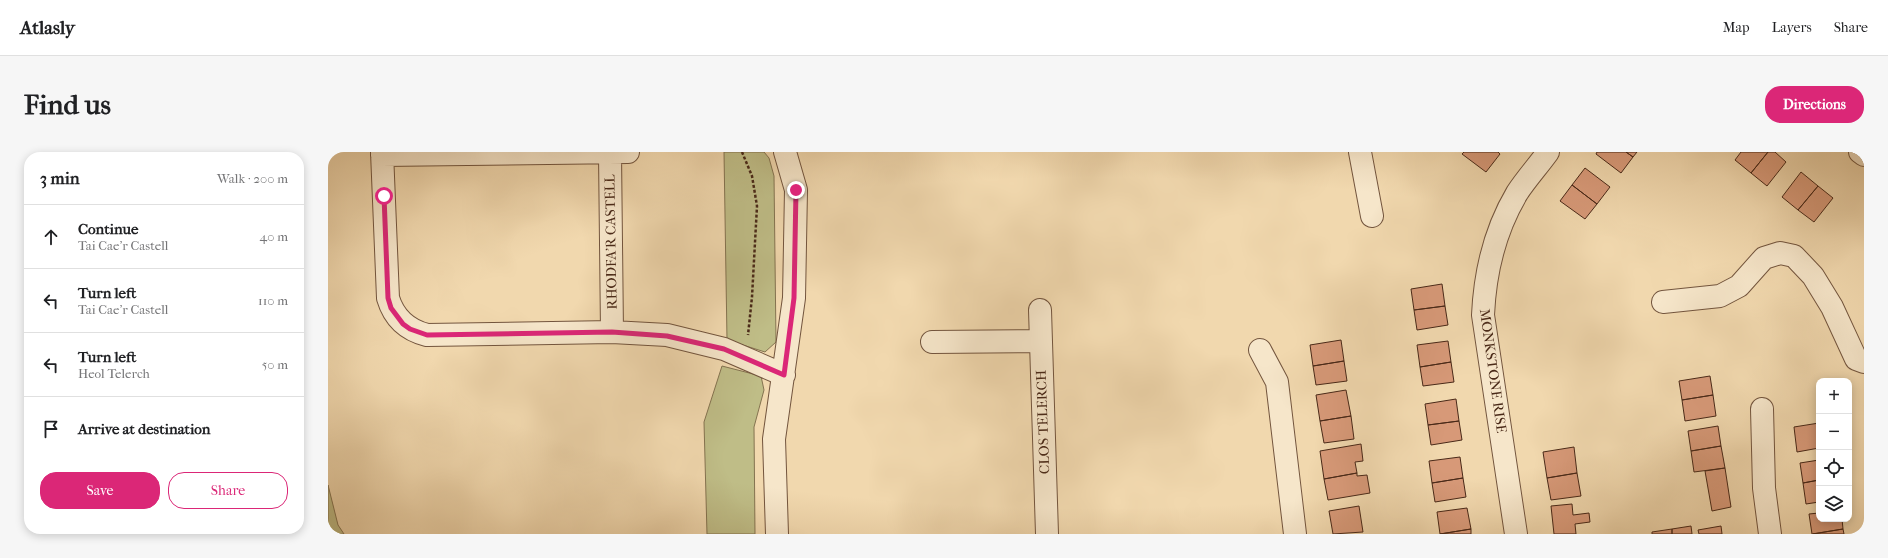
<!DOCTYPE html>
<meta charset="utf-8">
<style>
body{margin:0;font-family:"IM FELL French Canon",serif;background:#f6f6f6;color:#202124}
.controls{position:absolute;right:12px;bottom:12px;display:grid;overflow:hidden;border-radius:8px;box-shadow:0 2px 10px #0003}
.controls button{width:36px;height:36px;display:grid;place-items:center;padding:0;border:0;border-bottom:1px solid #e0e0e0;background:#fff;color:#202124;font:20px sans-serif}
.stop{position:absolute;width:12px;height:12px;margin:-9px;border:3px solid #db2777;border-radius:50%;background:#fff}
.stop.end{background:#db2777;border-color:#fff;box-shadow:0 1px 4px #0008}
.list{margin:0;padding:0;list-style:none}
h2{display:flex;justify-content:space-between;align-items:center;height:52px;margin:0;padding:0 16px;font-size:17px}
h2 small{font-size:13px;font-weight:400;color:#757577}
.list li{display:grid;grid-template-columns:26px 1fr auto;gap:12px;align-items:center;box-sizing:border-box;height:64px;padding:0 16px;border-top:1px solid #e0e0e0}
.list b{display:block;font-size:15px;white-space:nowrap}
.list p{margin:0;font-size:13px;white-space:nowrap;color:#757577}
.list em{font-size:13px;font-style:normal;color:#757577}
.actions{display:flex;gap:8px;padding:12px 16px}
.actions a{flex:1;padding:9px 0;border:1px solid #db2777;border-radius:16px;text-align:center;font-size:14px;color:#db2777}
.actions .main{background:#db2777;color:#fff}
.icon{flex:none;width:22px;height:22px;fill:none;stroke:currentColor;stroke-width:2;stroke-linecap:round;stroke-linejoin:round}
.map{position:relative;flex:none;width:1536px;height:382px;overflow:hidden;border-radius:16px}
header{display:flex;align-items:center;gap:24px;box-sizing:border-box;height:56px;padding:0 20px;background:#fff;border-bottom:1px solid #e0e0e0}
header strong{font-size:19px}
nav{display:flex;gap:22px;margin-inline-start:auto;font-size:14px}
.intro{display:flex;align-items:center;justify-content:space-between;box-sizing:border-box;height:96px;padding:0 24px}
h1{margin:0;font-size:28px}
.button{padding:10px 18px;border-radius:16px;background:#db2777;color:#fff;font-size:14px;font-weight:700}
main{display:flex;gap:24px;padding:0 24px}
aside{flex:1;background:#fff;border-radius:16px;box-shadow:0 2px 10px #0003}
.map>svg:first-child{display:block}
.green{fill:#bfbd87;stroke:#847350}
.building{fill:#d79978;stroke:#492918}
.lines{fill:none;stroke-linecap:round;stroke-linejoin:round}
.minor-casing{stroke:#73553e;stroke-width:24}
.path{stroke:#492918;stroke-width:2.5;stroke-dasharray:3 2;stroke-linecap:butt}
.minor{stroke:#f6e6ca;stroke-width:22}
.route{stroke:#db2777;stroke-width:5}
.labels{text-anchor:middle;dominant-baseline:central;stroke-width:3;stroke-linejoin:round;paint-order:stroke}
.street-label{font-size:14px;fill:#492918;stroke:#f6e6ca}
</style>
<header>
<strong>Atlasly</strong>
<nav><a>Map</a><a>Layers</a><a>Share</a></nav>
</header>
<div class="intro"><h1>Find us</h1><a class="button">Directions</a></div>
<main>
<aside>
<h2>3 min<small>Walk · 200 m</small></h2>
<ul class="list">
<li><svg class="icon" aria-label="ahead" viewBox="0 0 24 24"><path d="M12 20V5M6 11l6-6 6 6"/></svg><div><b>Continue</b><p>Tai Cae'r Castell</p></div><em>40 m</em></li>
<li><svg class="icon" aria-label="left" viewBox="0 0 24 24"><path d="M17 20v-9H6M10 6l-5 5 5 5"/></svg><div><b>Turn left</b><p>Tai Cae'r Castell</p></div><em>110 m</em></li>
<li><svg class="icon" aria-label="left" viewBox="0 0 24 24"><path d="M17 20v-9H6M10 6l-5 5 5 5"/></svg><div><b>Turn left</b><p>Heol Telerch</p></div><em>50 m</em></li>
<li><svg class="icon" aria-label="arrive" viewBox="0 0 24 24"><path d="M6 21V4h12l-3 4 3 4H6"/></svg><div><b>Arrive at destination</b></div></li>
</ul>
<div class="actions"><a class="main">Save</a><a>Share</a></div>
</aside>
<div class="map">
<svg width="1536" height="382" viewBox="0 0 1536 382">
<rect width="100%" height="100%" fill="#f1d8ae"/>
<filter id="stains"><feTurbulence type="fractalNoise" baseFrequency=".005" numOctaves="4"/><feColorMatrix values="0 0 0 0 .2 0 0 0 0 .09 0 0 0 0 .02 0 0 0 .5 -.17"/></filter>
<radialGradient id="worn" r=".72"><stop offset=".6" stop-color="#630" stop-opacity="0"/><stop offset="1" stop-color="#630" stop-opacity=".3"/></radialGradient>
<path class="green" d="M396,0h40l5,6 5,18 2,166 -11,10 -38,-12z
M394,214l39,10 3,14 -10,37 1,107h-48l-3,-112z
M0,333l10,40 6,9h-16z"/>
<path class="building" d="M1136,0h34l2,2 -14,18 -24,-18z
M1269,0h29l7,5 -12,16 -25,-19z
M1298,0h11l-4,5z
M1413,0h27l-17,21 -16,-13z
M1440,0h7l11,10 -19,24 -16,-13z
M1257,16l25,19 -13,17 -25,-19z
M1473,20l17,14 -20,24 -16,-13z
M1244,33l25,19 -12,15 -25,-18z
M1490,34l15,12 -19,24 -16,-12z
M1114,132l3,22 -31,4 -3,-21z
M1117,154l3,19 -31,5 -3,-20z
M1013,188l3,21 -31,5 -3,-21z
M1120,189l3,21 -31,5 -3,-22z
M1016,209l3,20 -31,4 -3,-19z
M1123,210l3,20 -31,4 -3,-19z
M1382,224l3,19 -31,5 -3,-19z
M1018,238l5,26 -31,5 -4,-26z
M1385,243l3,21 -31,5 -3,-21z
M1128,247l3,22 -31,4 -3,-21z
M1023,264l3,23 -30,4 -4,-22z
M1131,269l3,19 -31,5 -3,-20z
M1491,271v25l-22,4 -3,-25z
M1390,274l3,20 -30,5 -3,-20z
M1033,292l2,17 -8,1 2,11 -33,6 -4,-28z
M1393,294l4,22 -31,4 -3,-21z
M1246,295l3,26 -30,5 -4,-26z
M1132,305l3,21 -31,5 -3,-22z
M1491,308v20l-16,3 -3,-20z
M1397,316l6,39 -19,4 -7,-40z
M1029,321v3l10,-1 3,18 -42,7 -4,-21z
M1249,321l4,23 -30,4 -4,-22z
M1135,326l3,19 -31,5 -3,-19z
M1491,328v22l-13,2 -3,-21z
M1244,352l1,11 16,-2 1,9 -15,2 1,10h-22l-3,-28z
M1031,354l4,26 -30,2 -4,-23z
M1139,356l4,21 -31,5 -3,-22z
M1491,361v6h23l1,10 -31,5 -3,-20z
M1363,374l1,8h-20v-5z
M1393,374l1,8h-23l-1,-4z
M1143,377v5h-31z
M1344,377v5h-20v-2z
M1515,377l1,5h-31z"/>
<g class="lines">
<defs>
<path id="minor" d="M54,0l6,146c6,20 19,32 39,37l185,-3 55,3 57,14 60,26
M1032,0l12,64
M1532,0l4,3
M282,1l2,179
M54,3l246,-3
M1335,150l57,-6 19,-10 25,-28 16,-5 14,3 19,20 19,31 24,52 8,3
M712,158l7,224
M604,190l109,-1
M932,198l17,32 18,152
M1434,257l2,79 6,46
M449,382l-3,-95 20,-141 2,-108 -11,-38
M1188,382l-33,-219c2,-43 12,-85 34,-122 9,-14 21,-27 31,-41"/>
</defs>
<use href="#minor" class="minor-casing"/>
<path class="path" d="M414,0l10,24 5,30 -5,91 -4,38"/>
<use href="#minor" class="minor"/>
</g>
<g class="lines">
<path class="route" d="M56,44l4,102 3,10 12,16 7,5 17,6 185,-3 55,4 57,13 60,26 10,-77 2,-108"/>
</g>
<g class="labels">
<g class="street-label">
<text transform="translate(283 90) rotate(-91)">RHODFA'R CASTELL</text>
<text transform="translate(1165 219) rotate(82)">MONKSTONE RISE</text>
<text transform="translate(715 270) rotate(-92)">CLOS TELERCH</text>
</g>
</g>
<rect width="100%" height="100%" filter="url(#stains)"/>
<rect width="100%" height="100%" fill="url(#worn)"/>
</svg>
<div class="controls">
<button>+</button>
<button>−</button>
<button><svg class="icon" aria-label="locate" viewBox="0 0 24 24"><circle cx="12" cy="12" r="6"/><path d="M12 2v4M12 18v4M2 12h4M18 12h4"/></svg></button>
<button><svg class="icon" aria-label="layers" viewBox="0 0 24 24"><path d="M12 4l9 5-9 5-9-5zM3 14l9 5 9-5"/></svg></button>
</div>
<div class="stop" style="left:56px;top:44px"></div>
<div class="stop end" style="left:468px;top:38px"></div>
</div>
</main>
